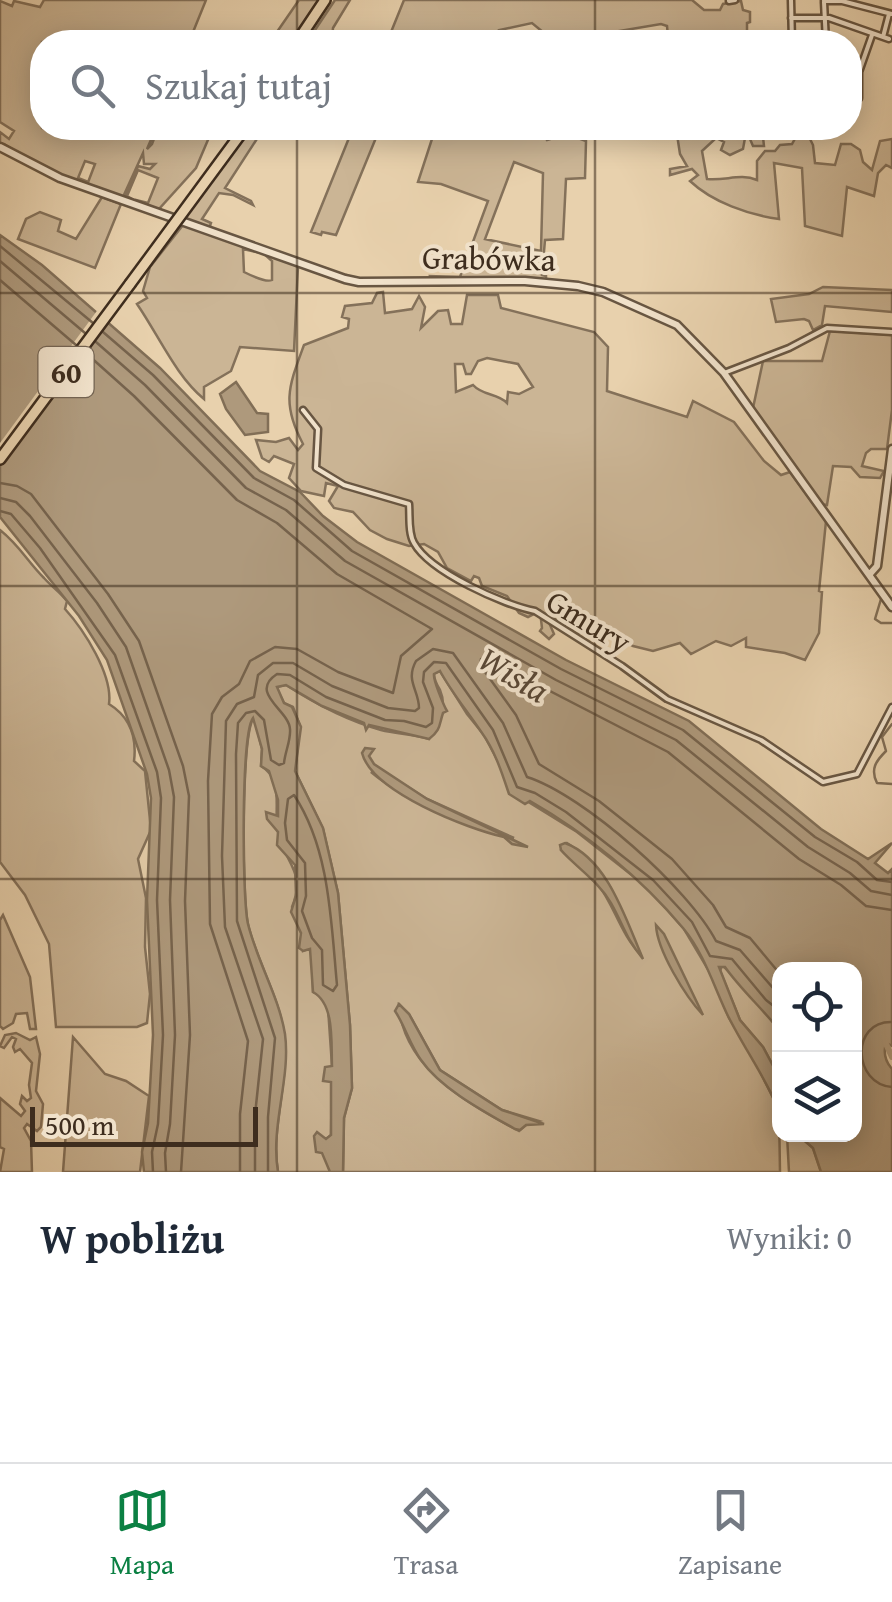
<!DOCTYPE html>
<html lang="pl">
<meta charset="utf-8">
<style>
body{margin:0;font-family:"Gentium Book Plus",serif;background:#f2f2f3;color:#1f2937}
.controls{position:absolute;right:30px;bottom:30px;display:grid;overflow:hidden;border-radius:20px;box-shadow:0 5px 25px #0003}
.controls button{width:90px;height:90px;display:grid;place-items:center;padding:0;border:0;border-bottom:2px solid #e0e1e3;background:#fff;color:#1f2937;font:50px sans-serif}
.scale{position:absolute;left:30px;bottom:25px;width:228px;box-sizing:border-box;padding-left:10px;border:5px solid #3e2d1e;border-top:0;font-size:28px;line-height:35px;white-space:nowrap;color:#3e2d1e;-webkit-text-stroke:8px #f0e1ca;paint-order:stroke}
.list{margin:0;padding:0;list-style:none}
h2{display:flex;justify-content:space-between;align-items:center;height:130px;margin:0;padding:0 40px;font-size:42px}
h2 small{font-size:32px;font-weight:400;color:#747a83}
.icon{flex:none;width:55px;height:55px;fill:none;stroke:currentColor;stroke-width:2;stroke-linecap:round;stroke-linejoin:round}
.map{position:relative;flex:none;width:892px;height:1172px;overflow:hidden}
.search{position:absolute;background:#fff;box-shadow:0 5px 25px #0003;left:30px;right:30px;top:30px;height:110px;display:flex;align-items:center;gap:25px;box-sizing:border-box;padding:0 35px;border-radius:40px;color:#747a83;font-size:38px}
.sheet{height:290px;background:#fff}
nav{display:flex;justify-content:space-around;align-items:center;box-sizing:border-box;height:140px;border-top:2px solid #e0e1e3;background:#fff;font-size:28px;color:#747a83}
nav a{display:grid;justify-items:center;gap:5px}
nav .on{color:#0b8043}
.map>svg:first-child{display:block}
.green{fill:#cbb595;stroke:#84715a;stroke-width:2.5;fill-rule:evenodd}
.water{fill:#ae997c;stroke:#816e56;stroke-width:2.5}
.pier{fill:#e8d1ad}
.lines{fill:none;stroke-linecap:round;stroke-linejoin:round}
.shore{stroke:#76634d;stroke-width:2.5}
.stream{stroke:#816e56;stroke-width:2.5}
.river{stroke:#ae997c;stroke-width:6}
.minor-casing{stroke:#685642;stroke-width:9}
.tertiary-casing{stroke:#685642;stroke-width:11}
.primary-casing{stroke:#3e2d1e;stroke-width:14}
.minor{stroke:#f0e1ca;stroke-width:4}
.tertiary{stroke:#f0e1ca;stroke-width:6}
.primary{stroke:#e8d1ad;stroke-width:9}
.primary-bridge-casing{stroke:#3e2d1e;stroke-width:14;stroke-linecap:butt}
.primary-bridge{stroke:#e8d1ad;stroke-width:9}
.grid{fill:none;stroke:#3e2d1e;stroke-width:2.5;stroke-opacity:0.55}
.labels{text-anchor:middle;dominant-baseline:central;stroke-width:8;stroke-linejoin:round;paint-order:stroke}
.shield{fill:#f0e1ca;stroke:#736352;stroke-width:2.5}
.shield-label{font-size:30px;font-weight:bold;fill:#3e2d1e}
.street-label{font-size:32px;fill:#3e2d1e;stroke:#f0e1ca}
.water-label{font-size:35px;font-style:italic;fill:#5a4836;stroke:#f0e1ca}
</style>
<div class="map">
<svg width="892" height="1172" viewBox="0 0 892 1172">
<rect width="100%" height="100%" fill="#e8d1ad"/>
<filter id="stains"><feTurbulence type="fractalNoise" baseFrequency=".002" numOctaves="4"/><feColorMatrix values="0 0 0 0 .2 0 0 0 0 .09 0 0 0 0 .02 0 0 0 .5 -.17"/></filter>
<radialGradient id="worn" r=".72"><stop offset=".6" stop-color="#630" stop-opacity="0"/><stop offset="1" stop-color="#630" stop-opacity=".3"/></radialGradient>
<path class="green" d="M44,0h162l-17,42h-147v86h114l-9,21 5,-5 6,-16h55l-17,40 -38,42 -23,-7 1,-3 12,3 10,-25 -20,-8 -11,26 7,4 -9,-1 13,-33 12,3 5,-5h-11l-1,-11 -20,44 -36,-12 8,-21 -10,-3 -7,17 8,3 -1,4 -34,-12 -47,-29 -4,1v-13l9,7 5,-8 -14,-9v-121l12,5 2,-5 26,6z
M299,0h21l-26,42h-24z
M335,0h15l-17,28 -1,11 -25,3z
M404,0h288l12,10h16l3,-6 18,-3 2,9 7,2v10l-3,1v19h-118l39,-5 -1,-11 -6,-2 -107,18h-18h12l1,-5 -17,-14 -32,7 15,12h-128z
M247,128h17l-39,60 26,13 2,4 -20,-10 -14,-2 -17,26 9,4 -2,6 -27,-9z
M353,128h27l-44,107 -14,-3 -1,3 -10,-3z
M414,128h125l8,12 20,-6 19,7 -1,37 -19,1 -3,60 -18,1 -3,35 4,1v4h-115l-1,-4 30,1 28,-76 -47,-17 -23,-2 14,-43 -15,-6zM514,162l29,11 -2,78 -56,-12z
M676,128h86l2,18h-11l-3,-7 -5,-1 -2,11 -13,6 -9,-5 3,-8 -8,-4 -14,13 5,28c19,2 33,-6 50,1v-19l8,-10h10l5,-6 12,-1 5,-9h11l5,10 2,18 20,2 6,-21h10l9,6 3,12 9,8 8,-29 12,-2v29l-6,-3 -8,8 -4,23 -27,-9 -5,49 -37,-10 -3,-58 -28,-5 5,56c-30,-4 -67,-17 -89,-38l8,-6 -6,-6 -22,6v-6l17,-3 -7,-12z
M102,197l19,7 -26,64 -77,-29 8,-20 14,-7 21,8 -3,11 18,8z
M183,225l78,28 -18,-4 1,23c4,2 22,11 28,8v-19l-9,-8 35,13 -4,85 -54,-4 -9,24 -27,16v12c-28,-23 -45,-63 -67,-95l10,-6 -4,-7 7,-24z
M823,287l69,3v22l-67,-6 -3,19 -9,5 -4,-9 -5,-2 -28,3 -5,-23 38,-5z
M383,292l2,21 27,-4 7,-13 6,11 -4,21 17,-17 10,-1 3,14h11l5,-29h31l3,13 93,24 14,15 -1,44 80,26 6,-16 41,21 30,39 17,14 9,-3 36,49 -7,70 3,1 -3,41 -14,27 -20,-7 -39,-6v-9l-15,8 -15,-5 -25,13 -11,-11 -27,8 -20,-5 -42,-22 -13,10 -26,-17 -2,8 4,9 -5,5 -9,-8 2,-3 -2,-17 -12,6 -9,-4 -12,-17 -25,-10 -3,-8 -5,-2 -3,5 -24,-13 -9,-16 -14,-8 -15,2 -22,-7 -17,-9 -17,-18 -19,-4 -5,-7 9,-15 -12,-3 -2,13 -23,-5 -12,-13 5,-14 -20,-8 -5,6 -7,-4 -6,-18 20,2 13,-4 9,12 5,-6c-22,-41 -14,-58 1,-99l44,-17 1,-9 -7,-2 3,-11 27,-3 5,-10zM487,358l31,6 15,23 -14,7 -11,-2 -1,11c-10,-10 -24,-7 -34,-18l-17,7 -1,-28h8l3,10h5l7,-13z
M830,331l62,4v75l-5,39h-16l-5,4 -4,13 22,5 -4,7 -20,-1 -9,-10 -18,-1 -6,39 -6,-1 -68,-96 10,-47h59z
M0,530c20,16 27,31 44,48 8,9 15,13 23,23l-2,8c19,21 48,66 44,95 21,13 28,33 25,57l11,10 6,59 -13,29 8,39 -1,49 5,47 -3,29 -10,4h-81l-7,-83 -24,-49 -25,-33z
M440,671l27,43 17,21 15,28 28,38 50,31 70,55 37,42 28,47 17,42 22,35 28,57 1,62h-437l1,-54 8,-30 -2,-63 -12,-132 -15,-64 -28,-58 5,-45 -7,-19 -9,-4 -8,-16 10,-2c28,18 62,36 95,45 16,4 32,4 48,9 10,-17 19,-30 11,-49 -3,-5 -6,-10 -6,-16zM371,772l21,5 35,22 87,39c-37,-5 -115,-42 -143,-66zM567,843c48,29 51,67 74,112 -20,-20 -26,-48 -43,-71 -11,-13 -26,-21 -37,-34zM399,1005l10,9 31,56 62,40 37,11 -13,4 -7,6c-50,-26 -116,-63 -120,-126z
M254,717l8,32 -1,17c24,14 12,44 17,66 6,31 29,39 14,75l9,26 2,18 7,-3 2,5 1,39 8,4 7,12 4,58 -1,69c-16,11 -2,23 -1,37h-52c-7,-44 10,-87 7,-131 -3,-40 -28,-78 -37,-117 -6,-27 -7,-190 6,-207z
M3,915l27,62 6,52h-6l-3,-16 -11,1 -3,9 -10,6 -3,-3v-106z
M722,965c8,7 54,58 57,65 4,12 0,33 0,47l-16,-30 -23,-27 -20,-49z
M16,1033l14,7 6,-3 4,17 -4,37 7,13 -2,23 -4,4 -10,-7 -3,4 7,13 1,31h-32l4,-23 -4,-2v-49l21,18 4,-5 -5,-7 2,-8 5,5 4,-3 -2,-13 3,-22 -12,-14 -5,3 -2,-5 3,-8 -4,-2 -8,11 -4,-2 5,-11z
M73,1037l32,37 21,7 23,15 -9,76h-77z
M787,1135h11l15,13 8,24h-32z"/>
<path class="water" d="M0,235l42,30 118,103 100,103 40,21 23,24 34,26 209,118 123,61 132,108 47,30 24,-16 -17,20 13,10 4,-4v177l-6,-3c-3,10 -1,18 6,26v103h-71l-8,-24 -15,-13 56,-1v-165h-74l-1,61c-15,-20 -38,-40 -54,-63h-6l21,53 23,27 16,30v33c-14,-33 -35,-62 -51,-94 -14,-29 -24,-63 -45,-88 -42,-50 -97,-95 -153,-127l-5,3 -16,-10c-7,-21 -14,-43 -27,-61 -14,-21 -30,-40 -42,-62l-6,3c-1,6 10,32 13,37l-4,2c-4,12 -2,17 -14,26l-60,-14 -3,5 -2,-7 -42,-17 -36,-21 -9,2 7,16 8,4 9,20 -6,44 28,57 15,65 12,132 2,63 -8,30 -1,54h-13l-8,-19 -6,-1 -2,-16 3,-4 9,7 5,-4v-53l-8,-1 2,-14 7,-1c-1,-23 3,-62 -19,-74l-3,-43 -7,2 -4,-3 2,-15 -10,-21 5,-16 -1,-31 -18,-20 1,-13 -11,-13 -1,-7 12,4v-16l-9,-29 -8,-5 1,-17 -9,-31c-12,15 -11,181 -5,206 9,37 31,73 37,110 6,45 -15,92 -7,138h-134l-2,-20 6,-29 5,-88 -6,-135 4,-102 -4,-24 -40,-114 -28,-44 -79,-99z
M236,382l21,31 11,1v18l-23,3 -19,-26 -6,-15z
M365,748l9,1 -5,7 5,8 53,35 101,48 -16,-3 -8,-7c-36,-8 -132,-45 -142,-84z
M565,843c43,16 61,77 78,116 -18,-22 -19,-33 -32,-56 -13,-22 -34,-35 -50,-53l-1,-5z
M656,925l8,9 39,81c-18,-19 -46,-65 -47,-90z
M399,1004l10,10 31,56 62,40 42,14 -18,1 -6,5 -5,-1c-30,-17 -74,-40 -94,-69 -11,-15 -16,-34 -26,-49z"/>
<path class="pier" d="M99,308l10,9 -109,147v-21z"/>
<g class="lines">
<path class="shore" d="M0,246l93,77
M0,261l85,72
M0,280l76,65
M103,332l50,43 101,103 40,22 58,51 209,118 122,61 132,107 42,25 20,18 15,2
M96,342l49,43 101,103 40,22 59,51 211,119 120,60 132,107 42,26 21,18 21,4
M87,354l47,42 103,104 40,23 60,51 95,55 -31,27 -8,37 -55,-21 -41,-23 -22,-2 -25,14 -11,23 -17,13 -10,17 -4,67 2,143 38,117 -8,73v58
M0,483l17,3 14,8 77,100 31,47 44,125 6,30 -4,105 5,134 -9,137
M0,498l16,4 14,14 67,87 29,44 43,123 5,27 -4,103 5,135 -5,89 -5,29 1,19
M0,511l11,3 29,34 75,107 42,117 4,26 -4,102 6,135 -5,89 -6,28 1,20
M294,795c36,54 37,127 43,190l-4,6 -10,-6 -1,-35 -10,-12 -10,-27 4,-15 -1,-33 -18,-23 -2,-17 3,-24z
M780,974l-30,-36 -24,-11 -13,-22 -41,-46 -73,-58 -60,-37 -23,-49 -36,-50 1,-6 5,-1 182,94 131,107 42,26 25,21 26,4
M892,1022c-42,-1 -39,62 0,65
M255,1172v-57l8,-76 -38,-112 -3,-71 4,-135 11,-17 17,-7 4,-22 15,-12h20l39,23 56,22 27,3 4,-3c0,-18 -14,-27 -3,-47l17,-12 20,4 50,70 24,54c57,18 162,112 189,164l24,9 40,46
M268,1172v-55l7,-79 -38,-117 -1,-167 2,-31 8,-10 9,-2 9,9 7,40 8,5 5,-2c1,-11 7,-23 6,-34 -1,-19 -42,-36 -13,-55l13,1 36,22 59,23 19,1 22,6 6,-4 1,-15 -10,-26 1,-10 10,-10 12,1 47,67 24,57 18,6 31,19 87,68 39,42 18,34 22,3 34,41 14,11"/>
<path class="stream" d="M881,599l-6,20 6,4h11
M892,724l-10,13 4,14c-10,10 -16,18 -9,32l15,1"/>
<path class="river" d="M882,1035l10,22"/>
<defs>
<path id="minor" d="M791,0l1,42
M729,1l6,-1
M824,1h18l50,13
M824,2l2,40
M791,18h38l60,21
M883,37l6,-23
M770,42l3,-4 19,-2
M850,99l9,-1v-26l13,-37
M724,373l65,-25 38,-20 65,4
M303,410l15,19 -2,39 28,17 65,19c1,12 -1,29 5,39 16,29 90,62 121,68l87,55 45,33 94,41 62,42 34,-8 35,-67"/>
<path id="tertiary" d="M0,147l60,31 285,101 14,3 166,-1 53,5 25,6 74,33 47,48 168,234
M869,575l8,-9 15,-117"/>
<path id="primary" d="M297,42l28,-42
M0,459l130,-175"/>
</defs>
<use href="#minor" class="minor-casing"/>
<use href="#tertiary" class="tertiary-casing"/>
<use href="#primary" class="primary-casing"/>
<use href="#minor" class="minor"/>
<use href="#tertiary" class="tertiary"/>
<use href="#primary" class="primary"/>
<defs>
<path id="primary-bridge" d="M130,284l115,-156"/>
</defs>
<use href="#primary-bridge" class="primary-bridge-casing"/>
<use href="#primary-bridge" class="primary-bridge"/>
</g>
<path class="grid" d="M297,0v42M595,0v42M297,128v1044M595,128v1044M0,293h892M0,586h892M0,879h892"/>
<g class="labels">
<rect class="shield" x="38.5" y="347" width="55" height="50" rx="8"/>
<g class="shield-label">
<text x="66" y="372">60</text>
</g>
<g class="street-label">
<text transform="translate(489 258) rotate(1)">Grabówka</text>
<text transform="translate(589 621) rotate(31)">Gmury</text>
</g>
<g class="water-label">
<text transform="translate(514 674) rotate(31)">Wisła</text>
</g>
</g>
<rect width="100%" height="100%" filter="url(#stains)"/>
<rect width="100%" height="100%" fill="url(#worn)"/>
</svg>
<div class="controls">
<button><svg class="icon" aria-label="locate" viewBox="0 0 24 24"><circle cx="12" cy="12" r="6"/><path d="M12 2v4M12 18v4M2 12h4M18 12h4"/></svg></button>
<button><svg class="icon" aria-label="layers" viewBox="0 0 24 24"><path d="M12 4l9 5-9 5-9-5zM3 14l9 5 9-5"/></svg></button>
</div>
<div class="scale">500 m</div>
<div class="search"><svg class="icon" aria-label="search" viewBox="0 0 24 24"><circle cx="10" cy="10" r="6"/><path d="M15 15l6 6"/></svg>Szukaj tutaj</div>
</div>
<section class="sheet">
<h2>W pobliżu<small>Wyniki: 0</small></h2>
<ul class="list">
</ul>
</section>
<nav>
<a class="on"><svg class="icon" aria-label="map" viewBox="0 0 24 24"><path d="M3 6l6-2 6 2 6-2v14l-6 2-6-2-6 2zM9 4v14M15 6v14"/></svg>Mapa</a>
<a><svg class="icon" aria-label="directions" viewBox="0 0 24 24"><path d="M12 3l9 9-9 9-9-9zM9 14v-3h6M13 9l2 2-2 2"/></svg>Trasa</a>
<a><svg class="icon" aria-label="saved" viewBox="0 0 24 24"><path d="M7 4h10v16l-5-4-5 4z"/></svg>Zapisane</a>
</nav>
